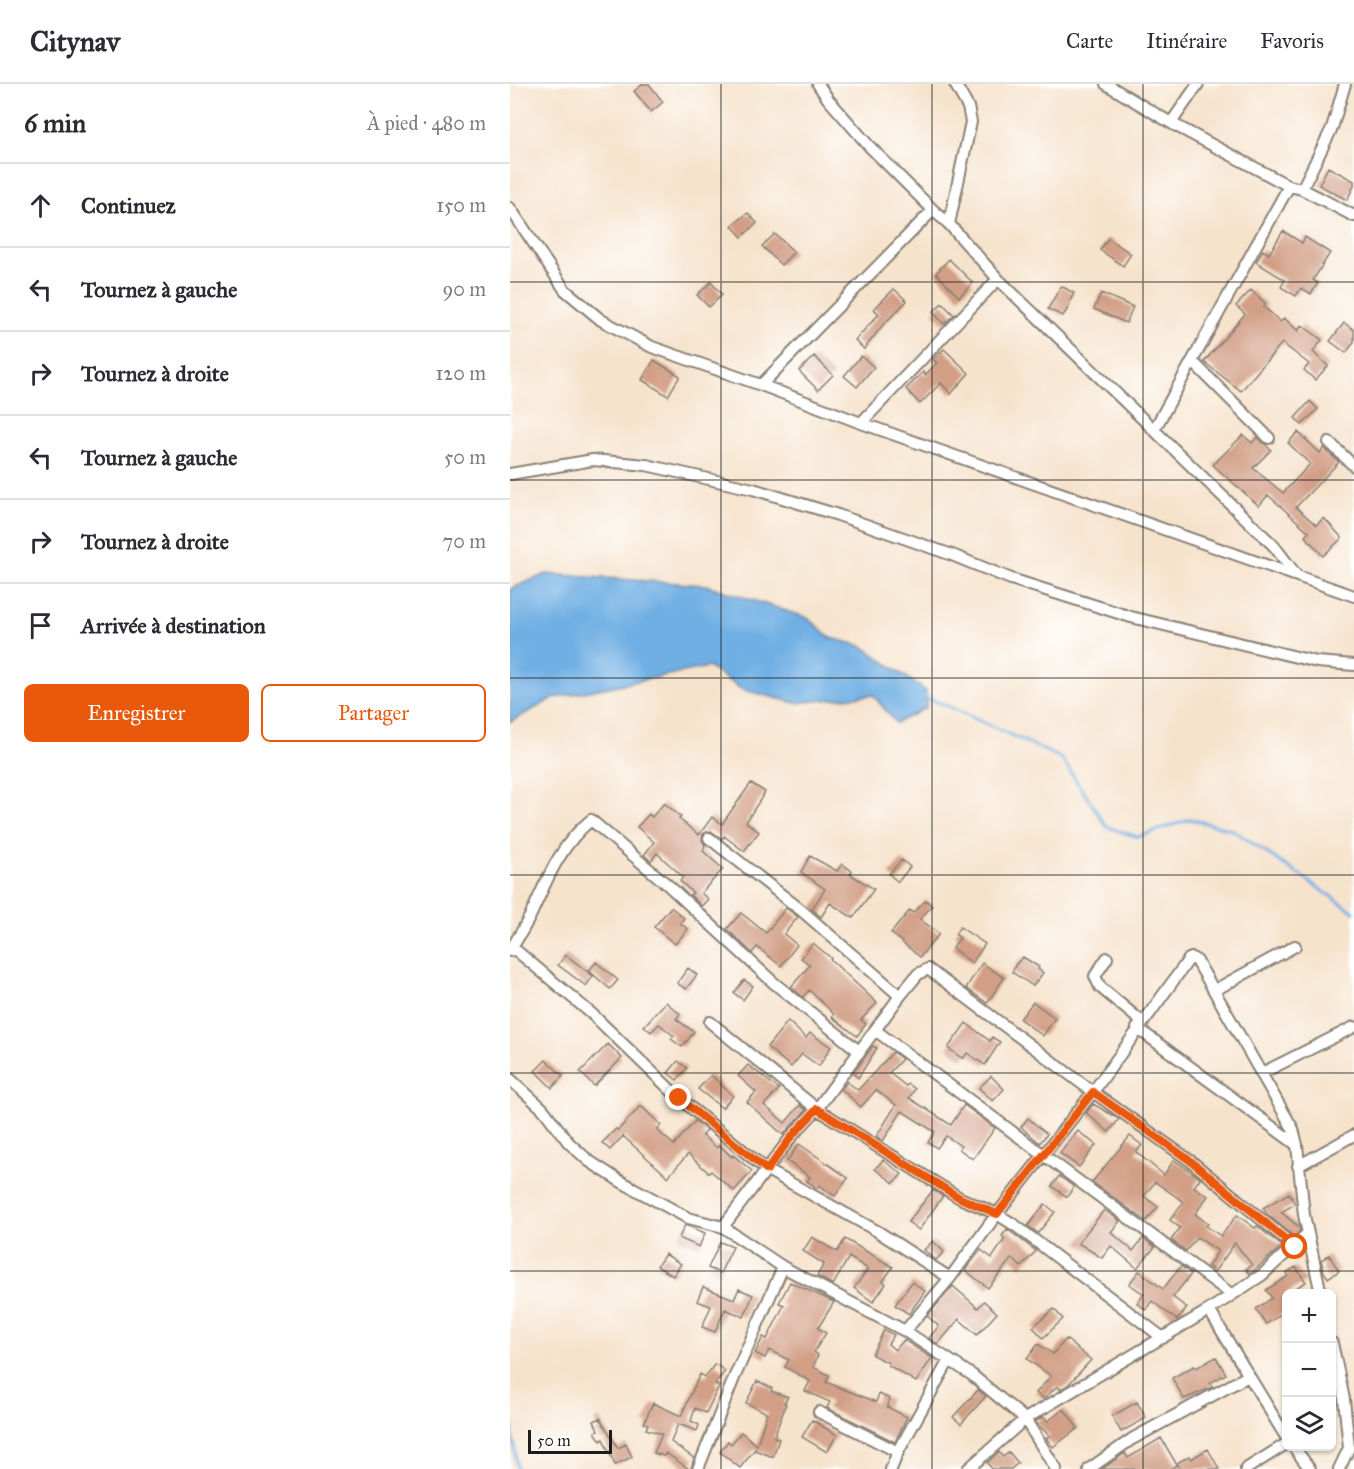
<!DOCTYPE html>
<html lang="fr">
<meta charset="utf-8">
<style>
body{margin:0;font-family:"IM FELL Great Primer",serif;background:#f7f7f7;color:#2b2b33}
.controls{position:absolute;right:18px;bottom:18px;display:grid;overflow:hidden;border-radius:9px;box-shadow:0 2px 4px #0004}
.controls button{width:54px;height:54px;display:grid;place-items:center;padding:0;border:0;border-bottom:2px solid #e1e1e2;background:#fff;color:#2b2b33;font:30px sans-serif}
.scale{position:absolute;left:18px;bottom:15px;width:84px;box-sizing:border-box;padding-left:6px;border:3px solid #1c1c1c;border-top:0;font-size:16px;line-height:21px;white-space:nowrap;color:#1c1c1c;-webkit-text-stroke:4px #fff;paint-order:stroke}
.stop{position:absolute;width:18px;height:18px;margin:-14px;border:4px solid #ea580c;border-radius:50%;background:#fff}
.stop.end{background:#ea580c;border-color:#fff;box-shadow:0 2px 6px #0008}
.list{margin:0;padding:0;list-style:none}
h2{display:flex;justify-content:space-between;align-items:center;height:78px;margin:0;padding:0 24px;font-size:26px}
h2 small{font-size:20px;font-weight:400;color:#7c7c81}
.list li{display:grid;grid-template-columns:39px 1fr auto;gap:18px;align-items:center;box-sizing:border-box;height:84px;padding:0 24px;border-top:2px solid #e1e1e2}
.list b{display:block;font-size:22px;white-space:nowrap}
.list em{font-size:20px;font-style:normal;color:#7c7c81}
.actions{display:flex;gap:12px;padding:18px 24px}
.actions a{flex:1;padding:14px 0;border:2px solid #ea580c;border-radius:9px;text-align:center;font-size:21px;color:#ea580c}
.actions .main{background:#ea580c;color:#fff}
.icon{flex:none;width:33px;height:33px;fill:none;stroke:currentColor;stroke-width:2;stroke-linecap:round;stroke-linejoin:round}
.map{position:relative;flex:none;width:844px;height:1385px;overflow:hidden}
header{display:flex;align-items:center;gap:36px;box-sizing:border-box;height:84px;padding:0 30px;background:#fff;border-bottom:2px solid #e1e1e2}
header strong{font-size:28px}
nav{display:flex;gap:33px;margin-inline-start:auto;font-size:21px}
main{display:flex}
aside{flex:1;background:#fff}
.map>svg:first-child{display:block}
.water{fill:#6fafe3;stroke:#466680;stroke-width:1.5}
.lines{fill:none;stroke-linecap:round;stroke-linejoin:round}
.stream{stroke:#6fafe3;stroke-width:3}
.building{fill:#d29e85}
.minor-casing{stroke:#898074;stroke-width:14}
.minor{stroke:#fff;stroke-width:10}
.route{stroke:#ea580c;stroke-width:8}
.grid{fill:none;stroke:#1c1c1c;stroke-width:1.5;stroke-opacity:0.55}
</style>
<header>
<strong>Citynav</strong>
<nav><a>Carte</a><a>Itinéraire</a><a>Favoris</a></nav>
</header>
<main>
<aside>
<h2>6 min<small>À pied · 480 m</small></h2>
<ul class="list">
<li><svg class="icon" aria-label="ahead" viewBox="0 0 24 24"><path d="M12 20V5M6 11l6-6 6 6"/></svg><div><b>Continuez</b></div><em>150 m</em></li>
<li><svg class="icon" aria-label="left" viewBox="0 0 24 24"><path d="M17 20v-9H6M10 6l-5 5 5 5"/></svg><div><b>Tournez à gauche</b></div><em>90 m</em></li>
<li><svg class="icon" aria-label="right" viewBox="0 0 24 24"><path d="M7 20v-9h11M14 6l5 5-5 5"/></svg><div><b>Tournez à droite</b></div><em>120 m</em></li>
<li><svg class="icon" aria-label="left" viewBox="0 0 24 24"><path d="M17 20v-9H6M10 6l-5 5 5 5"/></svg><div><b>Tournez à gauche</b></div><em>50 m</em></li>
<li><svg class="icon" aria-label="right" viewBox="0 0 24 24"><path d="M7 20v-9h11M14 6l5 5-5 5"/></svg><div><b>Tournez à droite</b></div><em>70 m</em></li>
<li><svg class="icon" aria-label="arrive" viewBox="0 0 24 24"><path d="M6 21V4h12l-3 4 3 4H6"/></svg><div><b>Arrivée à destination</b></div></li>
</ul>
<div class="actions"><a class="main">Enregistrer</a><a>Partager</a></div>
</aside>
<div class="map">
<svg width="844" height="1385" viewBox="0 0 844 1385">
<rect width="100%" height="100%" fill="#fff"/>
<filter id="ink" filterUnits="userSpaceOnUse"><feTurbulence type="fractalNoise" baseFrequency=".0167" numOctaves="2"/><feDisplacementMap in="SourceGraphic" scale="12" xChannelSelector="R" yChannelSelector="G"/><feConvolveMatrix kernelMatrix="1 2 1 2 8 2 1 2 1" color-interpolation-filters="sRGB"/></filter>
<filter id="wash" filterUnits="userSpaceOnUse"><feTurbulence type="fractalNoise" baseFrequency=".008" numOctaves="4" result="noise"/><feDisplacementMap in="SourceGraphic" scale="24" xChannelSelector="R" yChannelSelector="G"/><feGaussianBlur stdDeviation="1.35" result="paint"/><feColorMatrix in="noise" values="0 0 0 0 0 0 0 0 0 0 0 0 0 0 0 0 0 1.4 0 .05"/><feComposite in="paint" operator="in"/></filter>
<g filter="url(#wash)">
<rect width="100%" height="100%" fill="#f6e3cc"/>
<path class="water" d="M36,490l160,11 102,33 23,20 31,8 64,45v17l-30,15 -23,-28 -77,8 -53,-13 -35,-23 -154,31 -44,24v-133z"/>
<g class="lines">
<path class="stream" d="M414,613l17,6 120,55 46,69 31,10 52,-18 43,11 121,82
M0,1325l7,60"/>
</g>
<g id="blocks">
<path class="building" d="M133,0h6l14,18 -12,10 -17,-21z
M818,83l26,14v5l-7,14 -28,-15z
M238,129l9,10 -15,14 -10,-11z
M773,147l19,12 3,-6 25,16 -17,27 5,3 -7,11 -10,-6 -5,8 -15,-9 4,-7 -29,-18 7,-12 6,4z
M265,150l19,18 -13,13 -19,-19z
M598,154l23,16 -8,12 -23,-16z
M439,175l24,24 -14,14 -23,-24z
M201,198l11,13 -13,12 -12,-12z
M551,202l13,7 -5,10 1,2 -7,11 -15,-7z
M384,205l13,12 -24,24 -19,24 -9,-9 24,-26 -5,-5z
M741,206l15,14 -2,3 17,15 3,-4 14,13 4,-6 20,15 -9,12 15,14 -13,14 -11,-10 5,-6 -27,-21 -41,48 -37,-29 41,-48 -9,-8z
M591,209l32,14 -7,16 -32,-14z
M432,219l12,12 -10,9 -11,-12z
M834,239l10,7v12l-8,11 -16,-12z
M434,265l25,24 -18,21 -10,-11 -21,21 -14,-15 17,-17 2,3 12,-12 -4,-4z
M304,272l19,19 -15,15 -19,-19z
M351,272l13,11 -17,20 -13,-11z
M144,276l26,16 -12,20 -26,-16z
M800,317l8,8 -16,16 -7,-7z
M788,348l22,21 4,-5 15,14 -43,45 20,18 8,-7 18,20 -19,18 -18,-20 4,-4 -41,-37 -9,11 -46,-41 30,-30 9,8 5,-6 14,13 -18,18 30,25 27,-29 -22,-21z
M241,699l14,9 -19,30 13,10 -15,19 -20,-15 -2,3 -11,-8 -8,3 -1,6 3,5 -2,6 20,18 -22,24 7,6 -6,7 -12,-11 3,-2 -13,-12 3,-4 -26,-24 -6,8 -7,-6 10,-13 -17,-15 12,-13 3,3 12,-14 17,14 -2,2 20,16 13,-18 10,7z
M300,772l27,15 5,-7 10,7 -2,3 24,15 -21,29 -23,-15 -9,14 -9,-8 13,-20 -24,-17z
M392,776l8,7 -12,15 -9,-8z
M416,816l6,6 -12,13 19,15 -19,23 -29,-24 19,-23 3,3z
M161,823l13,11 -4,5 8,6 -13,15 -21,-17z
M276,824l12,9 -14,17 13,11 -16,21 -24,-19 -5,6 -25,-24 14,-16 25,20z
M450,843l25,17 -13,19 -20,-15 8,-10 -5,-4z
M303,859l18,15 -1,1 47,44 -16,17 5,4 -9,12 -25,-19 2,-3 -25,-24 -6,7 -12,-10 19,-22 -9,-7z
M56,871l27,21 -7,10 -28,-21z
M513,873l16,10 -1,2 5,4 -10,13 -21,-14 4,-8z
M86,878l22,18 -8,9 -21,-18z
M472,879l22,15 -17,25 -21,-15z
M178,884l9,7 -11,14 -9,-6z
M234,896l9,6 -10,14 -9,-7z
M156,918l14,12 -4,5 18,13 -12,15 -11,-8 3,-3 -15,-12 -8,8 -7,-6z
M523,918l22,16 -12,18 -23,-17z
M278,937l18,17 4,-5 21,14 -12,19 -17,-12 -11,13 -24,-20z
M456,939l24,18 2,-4 8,5 -15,23 -18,-12 -4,6 -15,-11z
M98,960l14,14 -28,28 -14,-14z
M363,962l4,2 -19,30 -5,-5z
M383,968l9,7 -13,14 17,13 2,-2 7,5 -6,9 42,27 13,-20 31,23 -22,31 -14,-10 2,-3 -15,-10 -9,12 -9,-6 7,-10 -33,-21 -19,30 -7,-4 20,-32 -20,-15 -15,17 -20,-18 6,-7 11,8z
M36,976l17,16 -11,12 -17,-17z
M168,977l9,7 -10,12 -9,-7z
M238,981l31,24 -15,16 21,18 15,-18 6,5 -23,25 -36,-33 9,-10 -18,-16z
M201,991l22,21 -11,12 -24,-19z
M481,992l13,13 -11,12 -14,-13z
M583,1020l26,15 -10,13 -23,-19z
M131,1022l20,19 -4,5 17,15 21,-24 12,9 -5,5 15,13 2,-3 13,12 1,-2 19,16 -18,20 -23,-20 -2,2 -21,-19 -20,23 -45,-41 -13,14 -8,-7 14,-14 2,1z
M518,1034l19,16 -7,9 -19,-16z
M568,1047l18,14 -17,22 -19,-14z
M620,1052l12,9 -6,7 28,23 10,-15 26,18 -6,9 14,9 -13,18 13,10 -2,2 15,10 16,-21 18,13 2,-2 25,20 -32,28 -4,-5 6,-4 -17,-22 -20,28 -7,-5 10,-15 -21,-14 -11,14 -15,-11 9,-12 -10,-8 14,-18 -29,-20 -11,14 14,11 -12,14 -54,-39z
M289,1060l49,34 -13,18 -16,-11 -2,3 -10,-7 3,-4 -23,-16z
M373,1076l19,14 -8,9 -19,-14z
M549,1092l15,11 -7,10 -15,-11z
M423,1106l10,6 -24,34 -11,-8z
M779,1109l6,11 -14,8 18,15 1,4 -6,5 -27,-22 -4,-6z
M535,1120l10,8 -17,21 -10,-7z
M594,1126l16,11 -9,11 22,19 10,-13 12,9 -18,21 -26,-22 -9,12 -24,-15z
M175,1141l20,8 -6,14 -20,-9z
M497,1145l29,22 -15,16 -9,-9 -24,30 -23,-18 16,-20 11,8 13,-19 -3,-3z
M302,1153l25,15 8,-13 48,28 -10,14 3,3 -13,18 -19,-14 14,-19 -19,-12 -16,28 -16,-9 7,-12 -21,-13z
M423,1157l11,11 -8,8 -12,-10z
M210,1158l13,5 -13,26 -12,-5z
M155,1170l16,10 -8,12 -16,-10z
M819,1171l10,16 -11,7 -4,-6 -3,-12z
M671,1182l10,8 -18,23 14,11 -9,11 -1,1 -25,-19 -6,9 -9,-7 7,-9 -15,-10 10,-13 24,18z
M786,1183l10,15 -19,11v17l-21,14 -10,-15 16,-11 -6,-8 22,-14 -2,-3z
M280,1198l44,20 -16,26 8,5 -12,19 4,3 -5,12 16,8 -3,7 50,20 3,-8 11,5 -3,8 20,10 -12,25 -68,-34 3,-6 -25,-11 5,-10 -25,-14 4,-7 -20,-10 -4,8 -10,-5 8,-16 4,2 17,-34 -5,-2z
M402,1198l13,9 -16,23 -14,-9z
M443,1202l25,22 6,-7 13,12 -20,22 -18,-16 -21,25 -9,-6 10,-12 -12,-10z
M193,1203l31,12 5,-10 14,6 -9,22 -19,-8 -10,23 -13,-5 9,-21 -14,-5z
M544,1225l9,10 -20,19 -10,-11z
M374,1246l10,5 -6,9 7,6 9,-10 28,18 -16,24 -28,-17 1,-2 -17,-8z
M556,1255l25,21 -24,26 -7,3 -3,-3 -13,13 -8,-6 15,-17 -24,-17 11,-15 15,10z
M706,1273l10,17 -16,9 3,4 -29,12 -12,-21 22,-12 2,2z
M205,1280l10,7 -10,13 4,2 -13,27 -11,-5 -4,13 8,4 -2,6 -19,-7 -7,18 23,16 -3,11h-2l-23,-16 -2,3 -10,-3 8,-19 -16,-5 2,-5 -4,-1 9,-20 28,13 19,-42 5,3z
M247,1297l15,7 -1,3 17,6 -4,6 2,1 -12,33 5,2 -6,18 -18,-7 1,-2 -16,20 -20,-16 8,-11 3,3 10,-12 16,13 10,-32 -21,-10z
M468,1306l8,6 -25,28 -8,-7z
M627,1318l9,16 -25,14 -9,-16z
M554,1325l14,19 -25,19 -7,-9 4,-2 -15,-14 8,-5 5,4z
M90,1334l18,30 8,-4 6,13 -17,8 -12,-26 -2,2 -6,-9 3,-2 -4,-9z
M302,1336l25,15 -10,17 -25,-15z
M651,1354l16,27 -7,4h-68l23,-16 3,5z
M698,1365l11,20h-39l-3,-6 12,-7 2,3z
M489,1368l4,5 6,-5 9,11 -7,6h-19l-5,-6z"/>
</g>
</g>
<g filter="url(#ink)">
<use href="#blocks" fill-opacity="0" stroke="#898074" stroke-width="1.5"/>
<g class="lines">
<defs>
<path id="minor" d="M308,0l10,15 41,47 64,64 16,14 49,55 276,267 23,30
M596,0l65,39 118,63 13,3 52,27
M661,39l27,-39
M792,105l30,-61 13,-44
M0,124l55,82 36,30 51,27 109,38 100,38 493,173
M439,140l22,-102 -3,-15 -13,-23
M683,278l76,76
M251,301l172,-175
M351,339l137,-144
M644,346l135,-244
M819,358l25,24
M0,390l83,-14 53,5 107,24 85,26 114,40 59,24 120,38 186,45 37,3
M199,754l92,72 99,86
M2,863l80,67 87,84 88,72 110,61 73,47
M0,867c8,-14 17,-27 23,-41 15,-33 29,-67 58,-90l78,66 105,97 86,69
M597,874l-12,18 5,11 42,35
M705,906l80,-44
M200,938l107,87 143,89 37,16 19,12 147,112
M627,944l160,117
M365,946l356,264
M752,989l92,-46
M0,995l33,30 26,34 20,18 31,20 68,37 35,9 60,40 122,64 67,44 53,44 31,50
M788,1082l56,-31
M213,1143l69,-91 25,-27 83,-113 18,-22 10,-5 165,123 99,70 103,85
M699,1226l77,127
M395,1247l45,-53 47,-64 96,-122 96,-133 3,-1 5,3 96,168 4,16 7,70 17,79
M822,1259l12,56 5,49 -10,21
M309,1328l79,40
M783,1362l17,23
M188,1385l36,-91 49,-111
M381,1385l7,-17 51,-92
M458,1385l57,-50 184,-109 53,-35 45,-41
M579,1385l43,-30 116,-63
M736,1385l40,-25"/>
</defs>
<use href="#minor" class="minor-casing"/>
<use href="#minor" class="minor"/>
</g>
</g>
<g class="lines" filter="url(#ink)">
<path class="route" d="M169,1014l88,72 25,-34 25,-27 143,89 37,16 96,-122 99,70 103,85"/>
</g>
<path class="grid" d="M211,0v1385M422,0v1385M633,0v1385M0,198h844M0,396h844M0,594h844M0,791h844M0,989h844M0,1187h844"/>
</svg>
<div class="controls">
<button>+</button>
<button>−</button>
<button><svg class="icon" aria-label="layers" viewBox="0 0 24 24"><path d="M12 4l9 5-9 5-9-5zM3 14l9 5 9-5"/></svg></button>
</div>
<div class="scale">50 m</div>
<div class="stop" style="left:785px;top:1163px"></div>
<div class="stop end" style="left:169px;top:1014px"></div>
</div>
</main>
